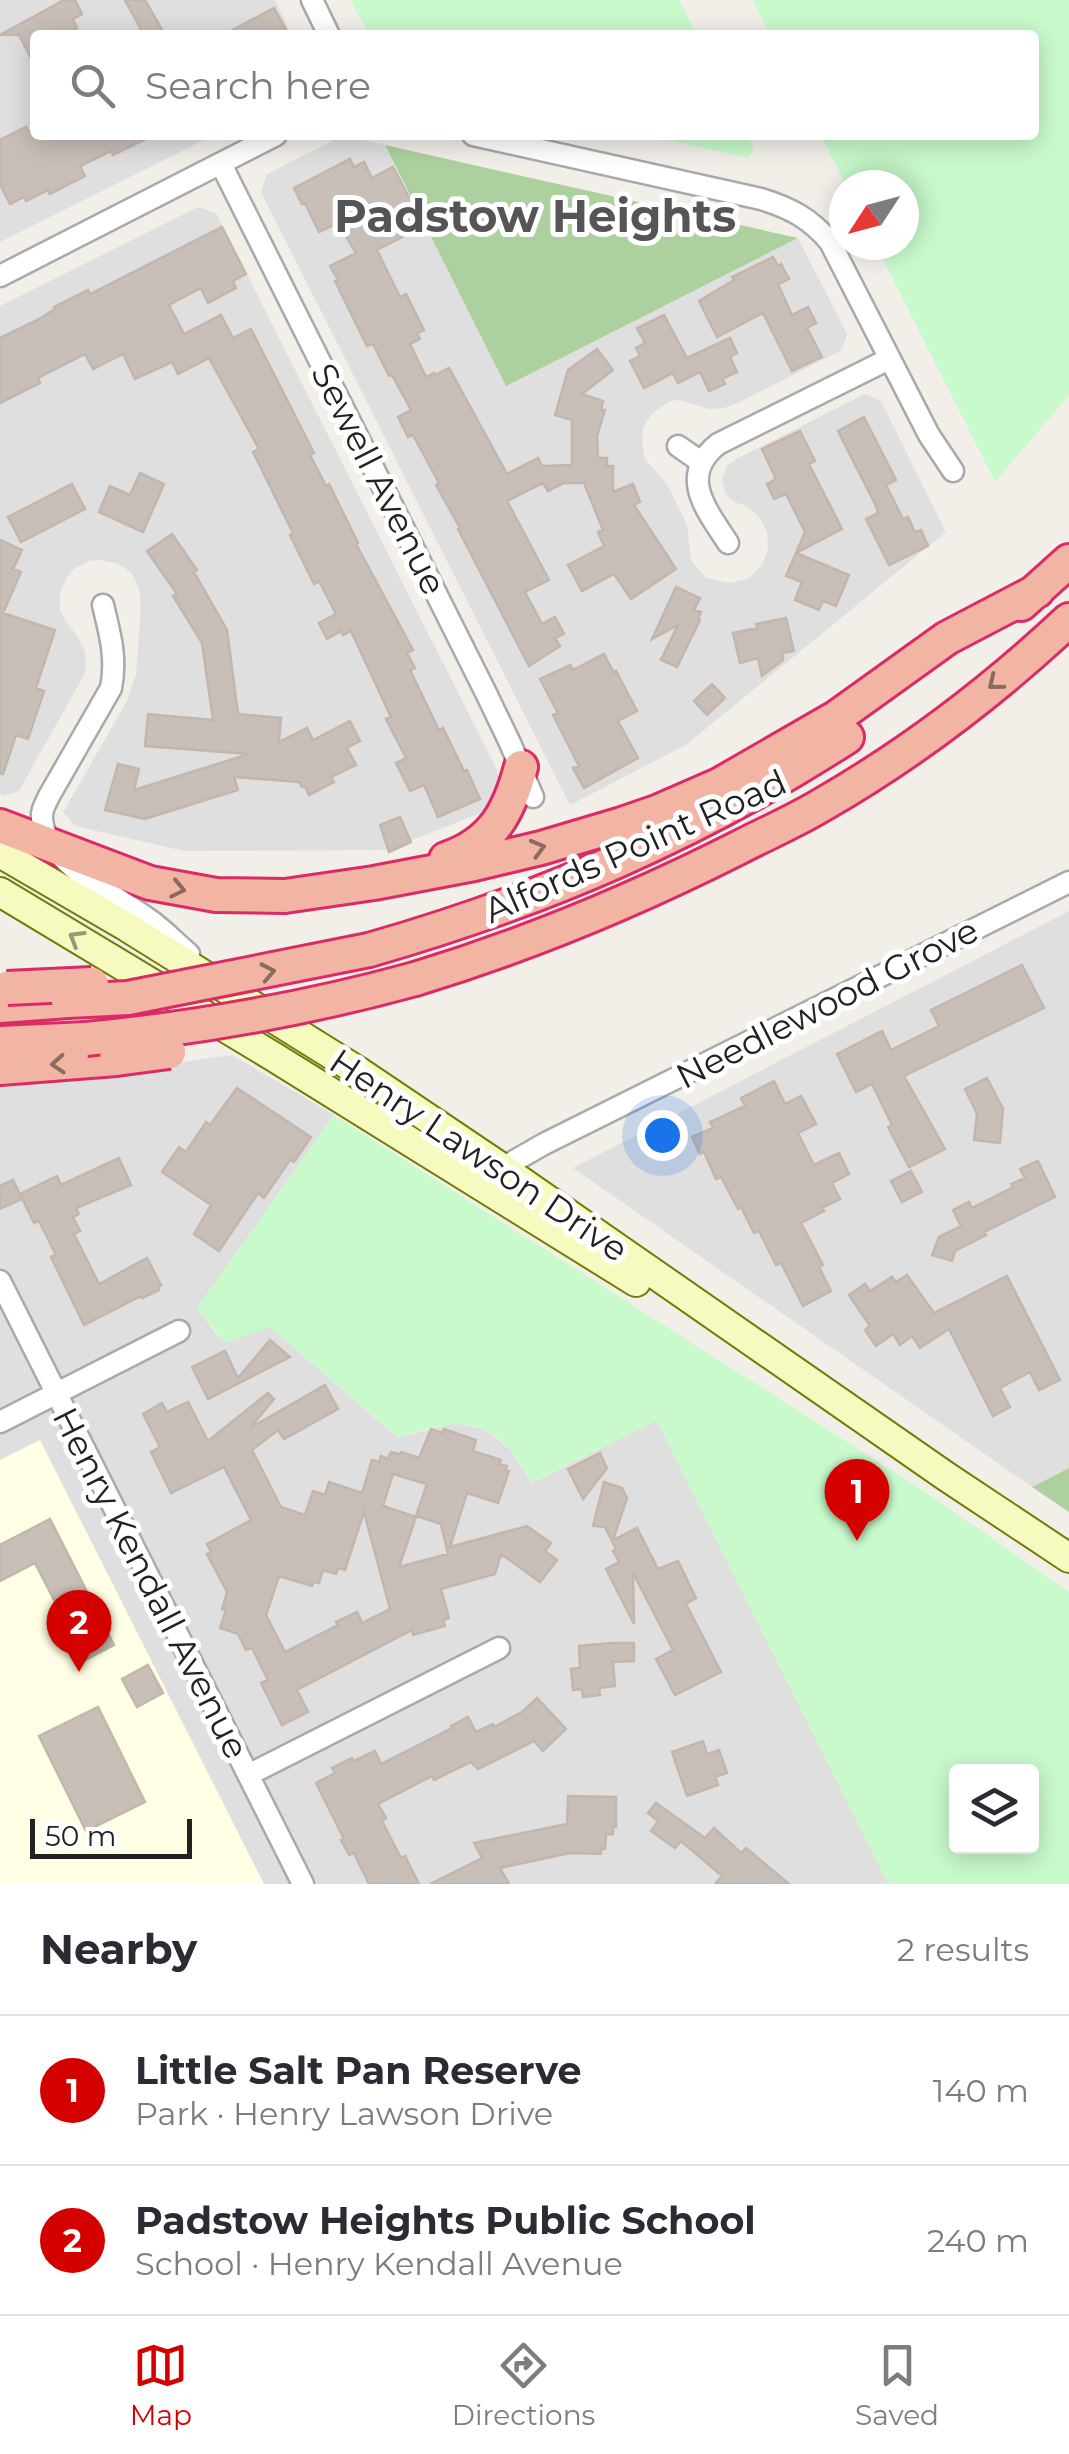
<!DOCTYPE html>
<meta charset="utf-8">
<style>
body{margin:0;font-family:Montserrat,sans-serif;background:#f7f7f7;color:#2b2b33}
.controls{position:absolute;right:30px;bottom:30px;display:grid;overflow:hidden;border-radius:10px;box-shadow:0 5px 25px #0003}
.controls button{width:90px;height:90px;display:grid;place-items:center;padding:0;border:0;border-bottom:2px solid #e1e1e2;background:#fff;color:#2b2b33;font:50px sans-serif}
.compass{position:absolute;left:829px;top:170px;width:90px;height:90px;border-radius:50%;background:#fff;box-shadow:0 5px 25px #0003;rotate:234deg}
.scale{position:absolute;left:30px;bottom:25px;width:162px;box-sizing:border-box;padding-left:10px;border:5px solid #222;border-top:0;font-size:28px;line-height:35px;white-space:nowrap;color:#222;-webkit-text-stroke:8px #fff;paint-order:stroke}
.you{position:absolute;left:662px;top:1135px;width:35px;height:35px;margin:-25px;border:8px solid #fff;border-radius:50%;background:#1a73e8;box-shadow:0 0 0 15px #1a73e833}
.badge{display:grid;place-items:center;width:65px;height:65px;border-radius:50%;background:#d40000;color:#fff;font-size:32px;font-weight:700}
.pin{position:absolute;translate:-50% -82px;filter:drop-shadow(0 2px 5px #0008)}
.pin::after{content:'';position:absolute;top:52px;width:35px;height:30px;background:inherit;clip-path:polygon(0 0,100% 0,50% 100%)}
.list{margin:0;padding:0;list-style:none}
h2{display:flex;justify-content:space-between;align-items:center;height:130px;margin:0;padding:0 40px;font-size:42px}
h2 small{font-size:32px;font-weight:400;color:#7c7c81}
.list li{display:grid;grid-template-columns:65px 1fr auto;gap:30px;align-items:center;box-sizing:border-box;height:150px;padding:0 40px;border-top:2px solid #e1e1e2}
.list b{display:block;font-size:38px;white-space:nowrap}
.list p{margin:0;font-size:32px;white-space:nowrap;color:#7c7c81}
.list em{font-size:32px;font-style:normal;color:#7c7c81}
.icon{flex:none;width:55px;height:55px;fill:none;stroke:currentColor;stroke-width:2;stroke-linecap:round;stroke-linejoin:round}
.map{position:relative;flex:none;width:1069px;height:1884px;overflow:hidden}
.search{position:absolute;background:#fff;box-shadow:0 5px 25px #0003;left:30px;right:30px;top:30px;height:110px;display:flex;align-items:center;gap:25px;box-sizing:border-box;padding:0 35px;border-radius:10px;color:#7c7c81;font-size:38px}
.sheet{height:430px;background:#fff}
nav{display:flex;justify-content:space-around;align-items:center;box-sizing:border-box;height:140px;border-top:2px solid #e1e1e2;background:#fff;font-size:28px;color:#7c7c81}
nav a{display:grid;justify-items:center;gap:5px}
nav .on{color:#d40000}
.map>svg:first-child{display:block}
.residential{fill:#e0dfdf}
.education{fill:#ffffe5}
.forest{fill:#add19e}
.park{fill:#c8facc;fill-rule:evenodd}
.building{fill:#c7bfb8;stroke:#c4b6ab;stroke-width:2.5;fill-rule:evenodd}
.lines{fill:none;stroke-linecap:round;stroke-linejoin:round}
.minor-casing{stroke:#a9a9a9;stroke-width:25}
.secondary-casing{stroke:#707d05;stroke-width:32}
.trunk-casing{stroke:#dc2a67;stroke-width:38}
.minor{stroke:#fff;stroke-width:20}
.secondary{stroke:#f7fabf;stroke-width:28}
.trunk{stroke:#f2b4a3;stroke-width:32}
.trunk-bridge-casing{stroke:#dc2a67;stroke-width:38;stroke-linecap:butt}
.trunk-bridge{stroke:#f2b4a3;stroke-width:32}
.oneway{stroke:#8a6b62}
.oneway2{stroke:#979978}
.labels{text-anchor:middle;dominant-baseline:central;stroke-width:10;stroke-linejoin:round;paint-order:stroke}
.street-label{font-size:35px;fill:#222;stroke:#fff}
.district-label{font-size:45px;font-weight:bold;fill:#555;stroke:#fff}
</style>
<div class="map">
<svg width="1069" height="1884" viewBox="0 0 1069 1884">
<rect width="100%" height="100%" fill="#f2efe9"/>
<path class="residential" d="M0,0h275l17,35h-257v100h179l-214,107z
M344,135l41,10 121,240 292,-147 49,96 -5,16 -104,53 -14,5 -15,1 -30,-9 -8,1 -19,12 -9,14 -1,16 3,16 22,25 20,41 4,35 15,18 24,5 18,-4 14,-14 6,-16 -1,-17 -8,-15 -12,-11 -13,-4 -9,-9 -3,-14 5,-13 11,-8 127,-64 16,7 65,131 -260,213 -116,60 -309,-613 6,-18z
M198,207l18,6 281,557 3,20 -6,18 -108,42 -202,1 -109,-25 -12,-14 64,-111 9,-27 5,-67 -2,-18 -7,-15 -8,-7 -8,-4 -17,-3 -11,1 -14,8 -6,7 -8,17v17l4,9 14,18 7,14 1,16 -2,8 -65,116 -15,5 -4,-2v-488z
M1069,911v557l-37,19 -459,-319z
M232,1055l102,60 -137,193 22,30 51,-11 128,111 56,-15 30,6 26,20 22,34 125,-63 231,464h-888v-804l123,-10z"/>
<path class="education" d="M40,1440l224,444h-264v-424z"/>
<path class="forest" d="M385,145l413,93 -292,148z
M1069,1468v44l-37,-25z"/>
<path class="park" d="M350,0h329l18,35h-327z
M753,0h316v395l-74,87 -119,-237h28v-60h-58l-25,-50h213v-100h-264z
M646,135h102l6,13 -6,10z
M334,1115l590,376 145,101v292h-181l-231,-464 -126,63c-6,-11 -13,-24 -21,-34 -35,-37 -70,-25 -111,-11l-129,-111 -45,16 -28,-35zM956,1772h76v74h-76z"/>
<path class="building" d="M64,0h11l7,14 -9,5 4,9 -15,7h-27v31l-16,-31h-19z
M125,0h20l20,35h-21z
M274,8l15,27h-66z
M26,127l3,5 6,-3v6h119l-41,20 -2,-4 -31,15 5,10 -35,18 -2,-4 -22,11 -2,-4 -14,7 -10,-20v-44z
M350,159l4,8 10,-5 8,16 21,-11 21,40 -6,3 10,19 -41,21 23,47 6,-3 18,36 -7,3 3,6 -10,5 16,33 8,-4 1,2 14,-7 58,106 31,-16 4,8 30,-1v-45l-17,-5 13,-45 29,-21 16,21 -31,24 21,7 -2,9h4l-8,26 1,22h9v8h6v26l20,-8 7,18 -6,3 42,64 -45,30 -17,-25 -32,17 -14,-26 36,-19 -6,-14 5,-2 -19,-47h-20l-16,8 -5,-8 -36,18 42,79 -24,12 17,32 13,-7 9,17 -9,4 5,8 -31,20 -71,-137 2,-1 -24,-43 3,-2 -26,-48 -5,2 -10,-20 13,-7 -19,-35 -3,1 -16,-32 -6,2 -32,-65 3,-1 -8,-14 26,-13 -18,-30 -19,9 -14,-29 -3,1 -8,-16z
M222,227l24,47 -13,7 3,7 -28,15 -7,-15 -32,17 15,29 37,-19 12,23 18,-9 63,124 -4,2 16,31 3,-2 29,59 -2,1 57,106 -6,3 8,15 -5,2 29,60 4,-2 21,43 3,-1 13,29 -42,18 -14,-32 -14,6 -14,-28 10,-5 -20,-39 5,-2 -40,-86 -8,4 -2,-4 -14,8 -8,-16 17,-9 -17,-33 -5,3 -24,-49 3,-2 -40,-81 6,-3 -50,-91 -31,16 -6,-12 -37,17 -12,-25 -30,15 -8,-15 -47,24 2,5 -40,20v-65l39,-19 16,-10 -1,-2 34,-17 2,4z
M773,257l5,9 3,-2 8,15 -11,5 14,31 16,-8 8,16 -9,5 15,29 -30,14 -29,-58 -46,24 -18,-36 35,-21 -2,-3z
M664,315l23,43 43,-20 7,15 -7,4 7,15 -15,7 3,5 -16,7 -9,-19 -22,11 -5,-10 -29,15 -14,-27 10,-5 -4,-8 9,-5 -8,-15z
M864,417l32,63 -10,5 17,34 5,-2 7,15 6,-2 7,16 -39,19 -23,-46 12,-6 -2,-7 -38,-75z
M800,431l15,30 -6,3 33,65 -46,24 9,-21 -19,-38 -12,5 -7,-15 9,-5 -14,-30z
M140,473l24,11 -21,48 -44,-20 11,-26 20,9z
M72,484l13,25 -64,33 -13,-25z
M172,534l25,36 -3,2 33,58 11,84 43,4 -2,24 28,-14 6,12 37,-19 10,20 -13,7 9,17 -25,12 3,5 -25,13 -4,-9 -3,1 -3,-5 -65,-5 4,13 -93,29 -40,-9 13,-46 21,5 -5,21 115,-36 -104,-8 3,-32 65,6 -11,-77 -29,-47 4,-2 -30,-43z
M0,540l22,10 -9,19 8,3 -18,41 52,17 -19,58 8,3 -16,48 -12,-4 -13,39h-3z
M796,553l53,22 -13,31 -13,-5 -4,9 -24,-10 7,-18 -16,-6z
M676,587l24,11 -6,12 7,2 -3,7 2,1 -23,47 -16,-7 17,-35 -26,14z
M786,618l8,33 -12,2 1,7 -21,16 -4,-18 -18,5 -7,-30 24,-5 -1,-4z
M604,654l10,19 2,-2 21,40 -19,10 20,37 -54,30 -11,-20 6,-2 -26,-51 5,-2 -18,-34 30,-14 3,5z
M712,684l13,14 -18,17 -13,-14z
M400,817l11,25 -22,10 -9,-27z
M1022,965l22,43 -140,68 41,73 -36,18 -21,-40 4,-2 -20,-41 -16,8 -19,-38 45,-23 9,19 48,-24 -8,-16z
M987,1078l16,31 -3,34 -26,-3 3,-26 -12,-25z
M774,1081l11,23 16,-8 15,28 -18,9 16,32 25,-12 10,21 -17,9 8,16 -18,9 2,3 -23,12 22,42 -4,2 12,24 -28,15 -22,-43 -5,2 -17,-34 -5,2 -13,-26 -3,2 -17,-32 -5,2 -12,-27 -4,2 -8,-17 21,-9 -3,-6 35,-16 -4,-8z
M237,1088l74,49 -17,25 -4,-2 -26,38 -6,-5 -39,58 -25,-17 17,-29 -49,-33 17,-25 7,5 20,-30 4,3z
M119,1158l12,27 -55,23 3,6 -6,3 7,14 -6,3 25,50 48,-26 14,27 -3,2 1,3 -17,8 -1,-2 -57,29 -33,-68 5,-2 -17,-34 -5,2 -14,-29 37,-18 4,9z
M1038,1161l17,36 -71,35 2,3 -31,16 -3,10 -20,-6 7,-18 22,-11 -8,-16 16,-8 3,6 41,-21 -2,-3 14,-6 -5,-9z
M911,1171l11,21 -20,10 -11,-21z
M13,1180l9,19 -22,10v-23z
M907,1275l27,38 73,-37 53,104 -21,10 -9,-18 -30,16 10,19 -17,9 -44,-87 -29,19 -8,-12 -12,9 -7,-11 -17,12 -11,-16 5,-4 -21,-31 16,-11 5,7 22,-14 4,5z
M270,1340l20,17 -82,42 -16,-32 33,-16 13,27z
M325,1385l13,24 -54,30 -6,-9 -26,20 29,57 24,8 8,-24 12,4 4,-13 33,11 10,-33 7,2 2,-6 7,3 3,-7 9,2 1,-2 18,6 12,-29 11,4 2,-4 32,11 -3,11 28,9 -2,4 8,2 -2,5h4l-11,32 -31,-10 -17,54 77,-21 24,17 -6,8 12,9 -17,22 -39,-28 -6,20 -54,15 8,29 -6,2 2,6 -32,9 -1,-5 -115,60 11,22 -26,13 -21,-42 7,-3 -16,-32 -6,2 -8,-16 -18,-6 6,-18 -4,-1 5,-17 -20,-38 4,-2 -4,-8 44,-24 -27,-53 -53,26 -20,-41 9,-5 -17,-33 19,-11 5,9 21,-10 20,39 60,-48 6,6 -24,29zM393,1474l34,10 -11,32 25,8 7,30 -49,13 17,-50 -33,-11zM364,1512l26,97 -28,14 -5,-11 -21,10 2,3 -53,27 -19,-37 13,-39 33,10 2,-4 5,1 4,-13 13,4 2,-6 7,2z
M600,1453l7,15 -24,31 -15,-30z
M604,1482l18,6 5,10 -14,42 24,-12 21,41 20,-8 18,37 -10,6 35,68 -46,23 -19,-36 17,-9 -40,-77 1,51 -28,-55 13,-7 -6,-11 3,-2 -11,-22 -12,-1z
M50,1519l64,126 -29,15 -50,-97 -35,18v-36z
M611,1643h23v18l-21,1 2,24 -16,2 1,7 -17,2 -1,-8 -9,1 -2,-21 9,-1 -1,-22z
M148,1665l15,28 -26,14 -15,-28z
M537,1698l29,31 -23,22 -9,-10 -56,28 -7,-7 -37,18 -2,-4 -54,28 8,14 -4,3 19,37 4,-2 14,28h-50l-15,-31 -5,2 -8,-15 3,-1 -28,-56 19,-10 -3,-5 20,-10 2,3 21,-10 6,13 71,-36 -1,-2 17,-9 8,15 17,-8 1,3 28,-15z
M98,1707l47,95 -59,29 -47,-95z
M703,1741l4,13 12,-4 8,23 -12,4 3,8 -31,11 -15,-44z
M568,1796l48,1v30h-3v7h-7l-1,15h-4v5l-31,-1 -70,15 9,16h-79l52,-26 -8,-15 93,-19z
M656,1803l49,35 9,-10 27,25 5,-5 43,36h-74l7,-8 -41,-35 -6,7 -24,-17 7,-10 -10,-8z"/>
<g class="lines">
<defs>
<path id="minor" d="M312,0l17,35
M473,135l288,64c29,9 49,19 69,43l99,193 24,36
M221,164l264,527 25,52 23,54
M0,276l276,-141
M678,446l23,16
M728,543c-22,-34 -50,-67 -10,-99l171,-85
M103,605c7,29 14,53 8,83l-62,108c-3,7 -8,14 -7,22 1,43 75,78 105,100 15,10 28,24 42,36
M495,1179l7,-11 42,-24 525,-262
M0,1281l303,603
M0,1422l179,-91
M248,1775l251,-127"/>
<path id="secondary" d="M0,853l127,74 231,144 144,97 445,309 122,81
M0,892l274,165 362,225"/>
<path id="trunk" d="M1021,604l48,-43
M0,826l150,57 66,12 69,1 89,-13 100,-19 67,-16 81,-24 35,-12 62,-27 118,-68 110,-79 90,-47
M446,859c47,-16 63,-47 75,-92
M369,950c171,-49 328,-116 478,-213
M415,979c112,-34 218,-78 323,-131 27,-14 55,-26 82,-42 89,-51 174,-116 249,-186
M0,1006l68,-5
M0,1043l86,-4
M0,1068l116,-9"/>
</defs>
<use href="#minor" class="minor-casing"/>
<use href="#secondary" class="secondary-casing"/>
<use href="#trunk" class="trunk-casing"/>
<use href="#minor" class="minor"/>
<use href="#secondary" class="secondary"/>
<use href="#trunk" class="trunk"/>
<defs>
<path id="trunk-bridge" d="M7,988l85,-4
M68,1001l60,-3 241,-48
M86,1039c112,-11 220,-30 329,-60
M116,1059l53,-7"/>
</defs>
<use href="#trunk-bridge" class="trunk-bridge-casing"/>
<use href="#trunk-bridge" class="trunk-bridge"/>
</g>
<defs><path id="oneway-chevron" d="M-2-3.5L2.5 0L-2 3.5" fill="none" stroke-width="1.6" stroke-linecap="round" stroke-linejoin="round" transform="scale(2.5)"/></defs>
<g class="oneway">
<use href="#oneway-chevron" transform="translate(995 683) rotate(141)"/>
<use href="#oneway-chevron" transform="translate(538 848) rotate(-15)"/>
<use href="#oneway-chevron" transform="translate(178 889) rotate(12)"/>
<use href="#oneway-chevron" transform="translate(268 972) rotate(-11)"/>
<use href="#oneway-chevron" transform="translate(58 1064) rotate(176)"/>
</g>
<use class="oneway2" href="#oneway-chevron" transform="translate(76 938) rotate(-149)"/>
<g class="labels">
<g class="street-label">
<text transform="translate(379 479) rotate(63)">Sewell Avenue</text>
<text transform="translate(635 846) rotate(-24)">Alfords Point Road</text>
<text transform="translate(827 1003) rotate(-27)">Needlewood Grove</text>
<text transform="translate(479 1155) rotate(34)">Henry Lawson Drive</text>
<text transform="translate(151 1583) rotate(63)">Henry Kendall Avenue</text>
</g>
<g class="district-label">
<text x="535" y="215">Padstow Heights</text>
</g>
</g>
</svg>
<div class="controls">
<button><svg class="icon" aria-label="layers" viewBox="0 0 24 24"><path d="M12 4l9 5-9 5-9-5zM3 14l9 5 9-5"/></svg></button>
</div>
<svg class="compass" viewBox="-18 -18 36 36"><path d="M0-13l5 13h-10z" fill="#e53935"/><path d="M0 13l5-13h-10z" fill="#7c7c81"/></svg>
<div class="scale">50 m</div>
<div class="you"></div>
<div class="pin badge" style="left:857px;top:1541px">1</div>
<div class="pin badge" style="left:79px;top:1672px">2</div>
<div class="search"><svg class="icon" aria-label="search" viewBox="0 0 24 24"><circle cx="10" cy="10" r="6"/><path d="M15 15l6 6"/></svg>Search here</div>
</div>
<section class="sheet">
<h2>Nearby<small>2 results</small></h2>
<ul class="list">
<li><span class="badge">1</span><div><b>Little Salt Pan Reserve</b><p>Park · Henry Lawson Drive</p></div><em>140 m</em></li>
<li><span class="badge">2</span><div><b>Padstow Heights Public School</b><p>School · Henry Kendall Avenue</p></div><em>240 m</em></li>
</ul>
</section>
<nav>
<a class="on"><svg class="icon" aria-label="map" viewBox="0 0 24 24"><path d="M3 6l6-2 6 2 6-2v14l-6 2-6-2-6 2zM9 4v14M15 6v14"/></svg>Map</a>
<a><svg class="icon" aria-label="directions" viewBox="0 0 24 24"><path d="M12 3l9 9-9 9-9-9zM9 14v-3h6M13 9l2 2-2 2"/></svg>Directions</a>
<a><svg class="icon" aria-label="saved" viewBox="0 0 24 24"><path d="M7 4h10v16l-5-4-5 4z"/></svg>Saved</a>
</nav>
